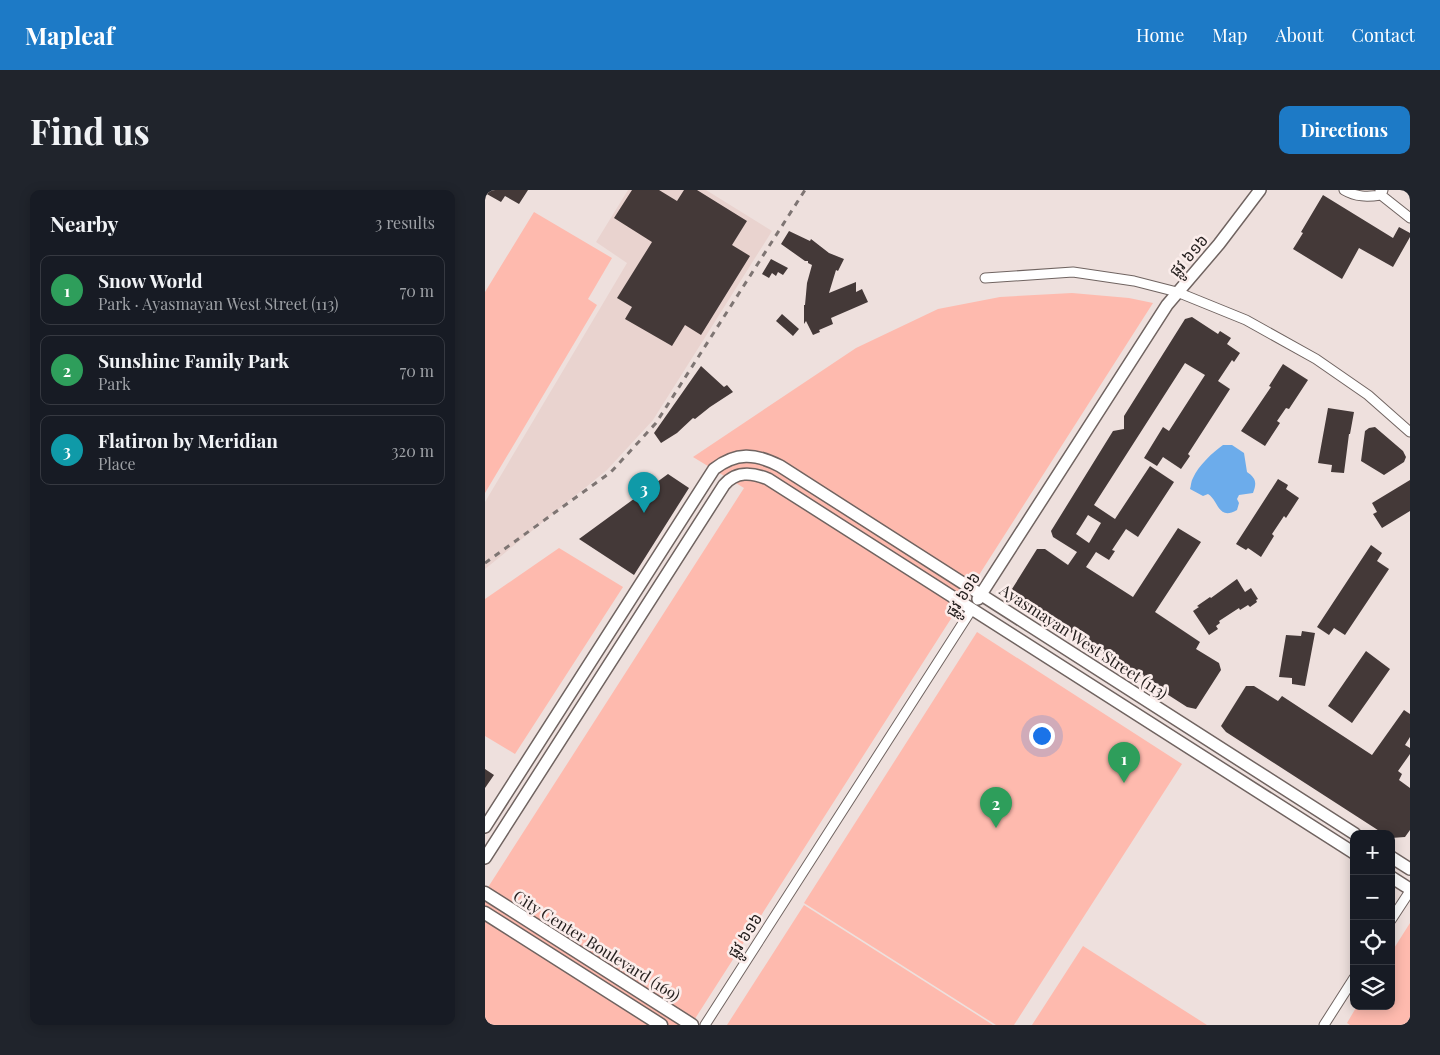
<!DOCTYPE html>
<meta charset="utf-8">
<style>
body{margin:0;font-family:"Playfair Display","Noto Sans Khmer",serif;background:#20242c;color:#f1f3f6}
.controls{position:absolute;right:15px;bottom:15px;display:grid;overflow:hidden;border-radius:10px;box-shadow:0 2px 12px #0003}
.controls button{width:45px;height:45px;display:grid;place-items:center;padding:0;border:0;border-bottom:1px solid #363941;background:#171b24;color:#f1f3f6;font:25px sans-serif}
.you{position:absolute;left:556px;top:545px;width:18px;height:18px;margin:-12px;border:4px solid #fff;border-radius:50%;background:#1a73e8;box-shadow:0 0 0 8px #1a73e833}
.badge{display:grid;place-items:center;width:32px;height:32px;border-radius:50%;background:#1d7ac6;color:#fff;font-size:16px;font-weight:700}
.pin{position:absolute;translate:-50% -41px;filter:drop-shadow(0 1px 2px #0008)}
.pin::after{content:'';position:absolute;top:26px;width:18px;height:15px;background:inherit;clip-path:polygon(0 0,100% 0,50% 100%)}
.list{margin:0;padding:0;list-style:none}
h2{display:flex;justify-content:space-between;align-items:center;height:65px;margin:0;padding:0 20px;font-size:21px}
h2 small{font-size:16px;font-weight:400;color:#9ea1a6}
.list li{display:grid;grid-template-columns:32px 1fr auto;gap:15px;align-items:center;box-sizing:border-box;height:70px;margin:0 10px 10px;padding:0 10px;border:1px solid #363941;border-radius:10px}
.list b{display:block;font-size:19px;white-space:nowrap}
.list p{margin:0;font-size:16px;white-space:nowrap;color:#9ea1a6}
.list em{font-size:16px;font-style:normal;color:#9ea1a6}
.icon{flex:none;width:28px;height:28px;fill:none;stroke:currentColor;stroke-width:2;stroke-linecap:round;stroke-linejoin:round}
.map{position:relative;flex:none;width:925px;height:835px;overflow:hidden;border-radius:10px}
header{display:flex;align-items:center;gap:30px;box-sizing:border-box;height:70px;padding:0 25px;background:#1d7ac6;color:#fff}
header strong{font-size:24px}
nav{display:flex;gap:28px;margin-inline-start:auto;font-size:18px}
.intro{display:flex;align-items:center;justify-content:space-between;box-sizing:border-box;height:120px;padding:0 30px}
h1{margin:0;font-size:35px}
.button{padding:12px 22px;border-radius:10px;background:#1d7ac6;color:#fff;font-size:18px;font-weight:700}
main{display:flex;gap:30px;padding:0 30px}
aside{flex:1;background:#171b24;border-radius:10px;box-shadow:0 2px 12px #0003}
.map>svg:first-child{display:block}
.built{fill:#e9d3cf}
.green{fill:#febaae}
.water{fill:#6caceb}
.building{fill:#443938;fill-rule:evenodd}
.lines{fill:none;stroke-linecap:round;stroke-linejoin:round}
.minor-casing{stroke:#706461;stroke-width:11}
.tertiary-casing{stroke:#706461;stroke-width:14}
.secondary-casing{stroke:#706461;stroke-width:15}
.minor{stroke:#fff;stroke-width:9}
.tertiary{stroke:#fff;stroke-width:11}
.secondary{stroke:#fff;stroke-width:12}
.rail{stroke:#7e7573;stroke-width:3;stroke-dasharray:6 6;stroke-linecap:butt}
.labels{text-anchor:middle;dominant-baseline:central;stroke-width:5;stroke-linejoin:round;paint-order:stroke}
.street-label{font-size:16px;fill:#25201f;stroke:#fbedeb}
</style>
<header>
<strong>Mapleaf</strong>
<nav><a>Home</a><a>Map</a><a>About</a><a>Contact</a></nav>
</header>
<div class="intro"><h1>Find us</h1><a class="button">Directions</a></div>
<main>
<aside>
<h2>Nearby<small>3 results</small></h2>
<ul class="list">
<li><span class="badge" style="background:#2e9e5b">1</span><div><b>Snow World</b><p>Park · Ayasmayan West Street (113)</p></div><em>70 m</em></li>
<li><span class="badge" style="background:#2e9e5b">2</span><div><b>Sunshine Family Park</b><p>Park</p></div><em>70 m</em></li>
<li><span class="badge" style="background:#0f9aa8">3</span><div><b>Flatiron by Meridian</b><p>Place</p></div><em>320 m</em></li>
</ul>
</aside>
<div class="map">
<svg width="925" height="835" viewBox="0 0 925 835">
<rect width="100%" height="100%" fill="#eee0dd"/>
<path class="built" d="M143,0h78l66,41 -119,189 -46,50 -122,99v-67l142,-239 -31,-21z"/>
<path class="green" d="M49,22l78,46 -24,41 9,6 -112,188v-201z
M587,103l57,5 24,5 -462,722h-206v-133l259,-404 -51,-31 163,-109 82,-39 62,-12z
M74,358l64,39 -108,167 -30,-18v-137z
M492,442l205,132 -168,261h-18l-192,-122z
M319,715l189,120h-266z
M925,733v102h-60l-3,-2 10,-17h34v-53z
M598,756l124,79h-175z"/>
<path class="water" d="M738,255h9l12,8 3,19c9,6 10,11 6,21l-14,2 -2,4 2,4 -2,7c-19,11 -18,-9 -29,-16l-5,2 -13,-7c1,-3 1,-8 3,-11 5,-12 20,-26 30,-33z"/>
<path class="building" d="M0,0h43l-9,14 -14,-8 -4,6 -16,-9z
M147,0h27l18,11 7,-11h13l50,31 -15,24 18,11 -49,79 -16,-10 -13,21 -47,-27 7,-12 -15,-9 35,-56 -38,-24z
M838,5l70,43 6,-11 11,6v4l-17,30 -34,-19 -17,31 -49,-30 10,-16 -2,-1z
M304,41l21,10 1,-2 18,14 15,6 -6,12 -2,-1 -7,23 27,-11v10l6,-3 6,13 -37,16 2,6 -14,6 1,2 -7,3 -7,-14 -2,3v-19h1l2,-22 5,-18 -4,-2v-2h-3l-24,-17z
M286,69l17,9 -5,7 -5,-3 -2,4 -4,-3 -3,5 -7,-4z
M297,124l17,15 -6,7 -17,-15z
M707,127l26,17 2,-3 11,7 -4,6 13,9 -6,9 -2,-2 -14,21 12,8 -42,65 2,2 -9,13 -18,-12 -6,9 -13,-8 19,-31 6,4 36,-56 -20,-12 -91,142 21,14 35,-53 24,16 -36,55 -12,-8 -14,21 3,1 -6,9 -13,-8 -10,15 47,30 45,-69 23,14 -46,70 45,30 -4,7 23,14 2,7 -25,39 -9,-2 -168,-108 -7,-10 25,-40h8l23,16 9,-13 -24,-15 -2,-6 62,-100 11,-2v-13l61,-97zM603,325l13,8 -12,20 -13,-9z
M798,174l25,16 -19,29 -3,-1 -9,13 3,2 -15,23 -24,-15 30,-44 -2,-1z
M216,176l23,21 3,-2 6,7 -23,15 -15,12 -2,-1 -16,15 -16,10 -7,-10z
M843,218l26,4 -4,22h-1l-5,39 -13,-1 1,-7 -14,-2z
M890,237l28,24 3,6 -2,5 -20,13 -23,-14 4,-30 4,-3z
M183,284l21,14 -55,87 -55,-36z
M793,289l10,6 -2,4 13,9 -13,20 -2,-2 -12,18 2,2 -13,21 -13,-9 -2,2 -10,-6z
M925,290v31l-28,17 -9,-14 4,-2 -5,-9z
M886,355l11,8 -5,8 12,8 -44,66 -11,-7 -5,7 -12,-8z
M752,389l8,13 6,-4 7,11 -2,1 1,2 -7,5 -2,-2 -8,5 -1,-2 -20,13 1,2 -4,3 2,3 -9,6 -16,-24 6,-4 -2,-1 13,-9 1,1z
M817,441l13,2 -10,53 -13,-2v-6l-13,-1 7,-42 15,1z
M881,461l24,18 -38,54 -24,-17z
M761,496h8l24,15 4,-5 90,59 32,-45 6,4v23l-5,8 5,3v6l-12,17 4,3 -3,6 11,8v42l-5,7 -14,1v-4h-7l-158,-102 -5,-6z
M0,579l9,6 -9,13z"/>
<g class="lines">
<defs>
<path id="minor" d="M859,0c12,7 23,7 37,5l2,-5
M895,0l1,5 29,23
M500,88l88,-6 61,9 43,11 69,28 70,39 52,36 42,37
M906,730l19,-29
M220,835l267,-416
M839,835l30,-47"/>
<path id="tertiary" d="M493,409l189,-294 52,-61 41,-54
M0,637l229,-358c22,-17 41,-16 66,-3l575,368
M906,667l19,12
M0,668l239,-373c12,-14 27,-13 44,-6l586,374
M906,687l19,12"/>
<path id="secondary" d="M0,703l207,132
M0,723l176,112"/>
</defs>
<use href="#minor" class="minor-casing"/>
<use href="#tertiary" class="tertiary-casing"/>
<use href="#secondary" class="secondary-casing"/>
<use href="#minor" class="minor"/>
<use href="#tertiary" class="tertiary"/>
<use href="#secondary" class="secondary"/>
<path class="rail" d="M0,373l126,-91 45,-49 149,-233"/>
</g>
<g class="labels">
<g class="street-label">
<text transform="translate(703 65) rotate(-49)">ផ្លូវ ៦១៦</text>
<text transform="translate(477 404) rotate(-57)">ផ្លូវ ៦១៦</text>
<text transform="translate(599 451) rotate(33)">Ayasmayan West Street (113)</text>
<text transform="translate(259 745) rotate(-57)">ផ្លូវ ៦១៦</text>
<text transform="translate(112 755) rotate(32)">City Center Boulevard (169)</text>
</g>
</g>
</svg>
<div class="controls">
<button>+</button>
<button>−</button>
<button><svg class="icon" aria-label="locate" viewBox="0 0 24 24"><circle cx="12" cy="12" r="6"/><path d="M12 2v4M12 18v4M2 12h4M18 12h4"/></svg></button>
<button><svg class="icon" aria-label="layers" viewBox="0 0 24 24"><path d="M12 4l9 5-9 5-9-5zM3 14l9 5 9-5"/></svg></button>
</div>
<div class="you"></div>
<div class="pin badge" style="left:639px;top:593px;background:#2e9e5b">1</div>
<div class="pin badge" style="left:511px;top:638px;background:#2e9e5b">2</div>
<div class="pin badge" style="left:159px;top:323px;background:#0f9aa8">3</div>
</div>
</main>
